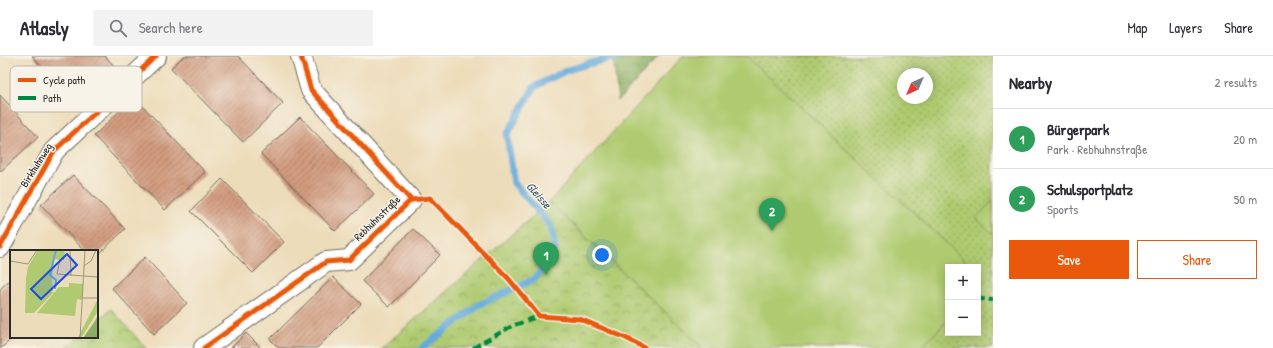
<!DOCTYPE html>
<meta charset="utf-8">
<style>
body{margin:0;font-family:"Patrick Hand",sans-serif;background:#f2f2f3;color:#2b2b33}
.controls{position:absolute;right:12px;bottom:12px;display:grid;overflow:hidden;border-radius:0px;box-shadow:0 2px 10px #0003}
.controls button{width:36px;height:36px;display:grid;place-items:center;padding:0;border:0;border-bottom:1px solid #e1e1e2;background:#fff;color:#2b2b33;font:20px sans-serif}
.compass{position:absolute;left:897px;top:12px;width:36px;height:36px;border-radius:50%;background:#fff;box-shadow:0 2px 10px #0003;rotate:224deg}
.you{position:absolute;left:602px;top:199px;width:14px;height:14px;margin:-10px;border:3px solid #fff;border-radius:50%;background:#1a73e8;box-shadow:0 0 0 6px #1a73e833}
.badge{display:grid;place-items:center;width:26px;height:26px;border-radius:50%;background:#ea580c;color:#fff;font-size:13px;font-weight:700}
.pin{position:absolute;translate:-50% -33px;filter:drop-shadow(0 1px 2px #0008)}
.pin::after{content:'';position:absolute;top:21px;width:14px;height:12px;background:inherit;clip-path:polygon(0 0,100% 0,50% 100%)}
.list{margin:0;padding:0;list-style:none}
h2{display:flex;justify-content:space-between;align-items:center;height:52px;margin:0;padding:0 16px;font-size:17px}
h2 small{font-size:13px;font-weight:400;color:#7c7c81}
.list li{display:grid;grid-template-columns:26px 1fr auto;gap:12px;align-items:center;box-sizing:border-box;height:60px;padding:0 16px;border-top:1px solid #e1e1e2}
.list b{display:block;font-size:15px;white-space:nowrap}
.list p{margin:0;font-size:13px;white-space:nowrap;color:#7c7c81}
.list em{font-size:13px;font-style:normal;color:#7c7c81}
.actions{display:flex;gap:8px;padding:12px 16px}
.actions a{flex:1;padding:9px 0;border:1px solid #ea580c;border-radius:0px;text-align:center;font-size:14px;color:#ea580c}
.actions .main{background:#ea580c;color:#fff}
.icon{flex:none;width:22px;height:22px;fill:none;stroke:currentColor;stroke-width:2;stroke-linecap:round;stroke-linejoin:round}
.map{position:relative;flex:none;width:993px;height:292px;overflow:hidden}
header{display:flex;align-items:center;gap:24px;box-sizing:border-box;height:56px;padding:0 20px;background:#fff;border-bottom:1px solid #e1e1e2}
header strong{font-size:19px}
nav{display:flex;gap:22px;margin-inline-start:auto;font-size:14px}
.search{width:280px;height:36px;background:#f2f2f3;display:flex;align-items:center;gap:10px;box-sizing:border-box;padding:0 14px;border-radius:0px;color:#7c7c81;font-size:15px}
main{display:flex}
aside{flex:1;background:#fff}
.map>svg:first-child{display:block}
.grass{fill:url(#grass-dots);stroke:#6d7a4e;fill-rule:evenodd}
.forest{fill:url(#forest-crowns);stroke:#5b6c46}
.park{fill:url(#park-crowns);stroke:#6d7a4e}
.pitch{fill:#afca70;stroke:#6d7a4e}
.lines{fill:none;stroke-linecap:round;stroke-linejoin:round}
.stream{stroke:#63aada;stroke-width:7}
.building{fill:url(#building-hatch)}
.minor-casing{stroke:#6f695d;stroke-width:22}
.minor{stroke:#fff;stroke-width:20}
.quiet{stroke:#00873e;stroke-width:4;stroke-dasharray:8 4;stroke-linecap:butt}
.cycleway-casing{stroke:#f7f3e8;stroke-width:8}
.cycleway{stroke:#e8590c;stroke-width:5}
.labels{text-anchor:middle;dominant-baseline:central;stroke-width:3;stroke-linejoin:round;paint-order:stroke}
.street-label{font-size:11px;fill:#2b2b2b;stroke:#f7f3e8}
.water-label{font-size:12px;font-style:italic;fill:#3f5768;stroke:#f7f3e8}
.inset-river{fill:none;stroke:#63aada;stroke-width:2}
.inset-road{fill:none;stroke:#9f9580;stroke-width:1}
.view{fill:#1d4ed8;fill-opacity:0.15;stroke:#1d4ed8;stroke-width:2}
.inset-edge{fill:none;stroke:#2b2b2b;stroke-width:2}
.key{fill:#f7f3e8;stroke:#bab7af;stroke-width:1}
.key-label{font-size:11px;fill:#2b2b2b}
</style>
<header>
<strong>Atlasly</strong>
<div class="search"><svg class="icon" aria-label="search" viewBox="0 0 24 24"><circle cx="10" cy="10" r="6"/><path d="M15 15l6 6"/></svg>Search here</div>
<nav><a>Map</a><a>Layers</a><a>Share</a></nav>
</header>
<main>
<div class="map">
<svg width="993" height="292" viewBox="0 0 993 292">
<defs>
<pattern id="grass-dots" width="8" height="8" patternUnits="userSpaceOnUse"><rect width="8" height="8" fill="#afca70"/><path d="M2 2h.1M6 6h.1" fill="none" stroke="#8fa45c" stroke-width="1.8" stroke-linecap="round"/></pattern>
<pattern id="forest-crowns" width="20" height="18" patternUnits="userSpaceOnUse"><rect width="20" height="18" fill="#8bae62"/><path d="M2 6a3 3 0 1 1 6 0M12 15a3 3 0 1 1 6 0" fill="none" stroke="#728e51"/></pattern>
<pattern id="park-crowns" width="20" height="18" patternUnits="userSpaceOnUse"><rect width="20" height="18" fill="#afca70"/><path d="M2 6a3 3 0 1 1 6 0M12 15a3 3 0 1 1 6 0" fill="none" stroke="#8fa45c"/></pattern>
<pattern id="building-hatch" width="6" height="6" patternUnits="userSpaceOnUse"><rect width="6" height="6" fill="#d19b7f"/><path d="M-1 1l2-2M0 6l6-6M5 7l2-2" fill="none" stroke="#aa7f68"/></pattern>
</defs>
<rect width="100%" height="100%" fill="#f7f3e8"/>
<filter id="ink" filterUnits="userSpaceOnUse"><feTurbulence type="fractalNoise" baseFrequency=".025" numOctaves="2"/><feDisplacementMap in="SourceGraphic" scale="8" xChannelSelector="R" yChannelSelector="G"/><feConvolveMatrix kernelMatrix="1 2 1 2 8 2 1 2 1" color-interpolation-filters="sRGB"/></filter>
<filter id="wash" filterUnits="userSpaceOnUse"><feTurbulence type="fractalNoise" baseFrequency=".012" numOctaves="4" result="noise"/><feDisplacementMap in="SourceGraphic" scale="16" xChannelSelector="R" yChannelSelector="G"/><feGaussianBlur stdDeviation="0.9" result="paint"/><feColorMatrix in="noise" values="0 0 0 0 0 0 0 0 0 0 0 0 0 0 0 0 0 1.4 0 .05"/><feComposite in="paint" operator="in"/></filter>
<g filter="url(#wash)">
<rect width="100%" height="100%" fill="#eddcb9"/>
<path class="grass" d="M727,0h266v292h-72l27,-28v13h30v-66h-28zM903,18h24v24h-24z"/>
<path class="forest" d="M613,0h46l-41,45z"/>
<path class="park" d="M549,146l154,146h-321z
M111,253l35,39h-80l13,-11h18v-16z"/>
<path class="pitch" d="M683,0h63l226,211h-24v53l-27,28h-218l-154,-146z
M993,144v35l-17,-17z
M978,217l8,7 -8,9z"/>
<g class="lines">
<path class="stream" d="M422,292l57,-43 56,-26 20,-29 -4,-24 -37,-43 -7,-48 27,-48 31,-16 26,-8 31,-7"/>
</g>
<g id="blocks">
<path class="building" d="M32,0h73l12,13 -40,36z
M184,0h54l45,47 -40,39 -72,-74z
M0,39l38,42 -38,35z
M134,41l71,75 -40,38 -71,-74z
M300,61l74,77 -39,37 -74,-77z
M73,119l52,54 -28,27v-5h-12l-44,-46z
M222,123l62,63 -31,31 -62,-62z
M413,173l27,26 -51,52 -27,-26z
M145,201l42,46 -33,31 -42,-46z
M333,221l28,27 -44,44h-38l-9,-9z
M11,223v58h3l-13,11 -1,-1v-58z
M246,277l15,15h-30z"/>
</g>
</g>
<g filter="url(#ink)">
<use href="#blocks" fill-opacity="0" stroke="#6f695d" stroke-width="1"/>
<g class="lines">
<defs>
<path id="minor" d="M0,191l54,-96 102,-95
M204,292l122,-86 23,-2 62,-60 -100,-110 -10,-34"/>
</defs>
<use href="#minor" class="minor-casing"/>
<use href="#minor" class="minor"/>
<path class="quiet" d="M978,240l3,3 12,1
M473,292l39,-22 27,-10"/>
<defs>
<path id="cycleway" d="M301,0l10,34 100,110
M411,144l19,-2 79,81 30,37 41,3 46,19 19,10
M0,191l54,-96 102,-95
M204,292l122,-86 23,-2 62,-60"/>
</defs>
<use href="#cycleway" class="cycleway-casing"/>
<use href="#cycleway" class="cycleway"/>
</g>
</g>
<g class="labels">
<g class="street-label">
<text transform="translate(36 109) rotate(-58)">Birkhuhnweg</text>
<text transform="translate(377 162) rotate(-44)">Rebhuhnstraße</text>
</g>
<g class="water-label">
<text transform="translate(539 139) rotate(49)">Gleisse</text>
</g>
</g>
<g transform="translate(10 194)">
<rect width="88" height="88" fill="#eddcb9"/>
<path d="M24,27v12l20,3 -20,21h-9l1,-34zM59,33l14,1 -1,16 -5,-1 -2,17 -38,-3 22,-26h10z" fill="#afca70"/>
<path d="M88,65v23h-15l12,-17z" fill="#8bae62"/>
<path d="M28,0h27l-1,10 -10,-1 -2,20h-26l2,-12zM88,49v12l-17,27 -3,-1z" fill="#afca70"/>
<path d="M24,29h18l1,12h-19z" fill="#afca70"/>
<path class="inset-river" d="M45,39l1,-9 -6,-5 6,-25"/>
<path class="inset-road" d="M60,0l1,26M50,9l-3,15 41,3M0,11l18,3 9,-14M74,16l7,-5 5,-11M73,48h15M70,88l5,-88"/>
<path class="view" d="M57,4l10,11 -36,34 -10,-10z"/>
<rect width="88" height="88" class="inset-edge"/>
</g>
<rect x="10" y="10" width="132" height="46" rx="6" class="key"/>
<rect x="18" y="22" width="18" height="4" fill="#e8590c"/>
<rect x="18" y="40" width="18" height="4" fill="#00873e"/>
<g class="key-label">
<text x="43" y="28">Cycle path</text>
<text x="43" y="46">Path</text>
</g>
</svg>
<div class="controls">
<button>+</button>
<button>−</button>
</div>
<svg class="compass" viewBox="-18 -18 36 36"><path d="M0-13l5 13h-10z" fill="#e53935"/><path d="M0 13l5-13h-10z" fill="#7c7c81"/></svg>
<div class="you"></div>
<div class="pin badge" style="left:546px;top:219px;background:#2e9e5b">1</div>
<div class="pin badge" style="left:772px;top:175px;background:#2e9e5b">2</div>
</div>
<aside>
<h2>Nearby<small>2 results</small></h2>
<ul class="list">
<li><span class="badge" style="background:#2e9e5b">1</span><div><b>Bürgerpark</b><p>Park · Rebhuhnstraße</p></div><em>20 m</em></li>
<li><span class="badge" style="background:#2e9e5b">2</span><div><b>Schulsportplatz</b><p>Sports</p></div><em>50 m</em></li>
</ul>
<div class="actions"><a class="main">Save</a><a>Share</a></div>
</aside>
</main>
